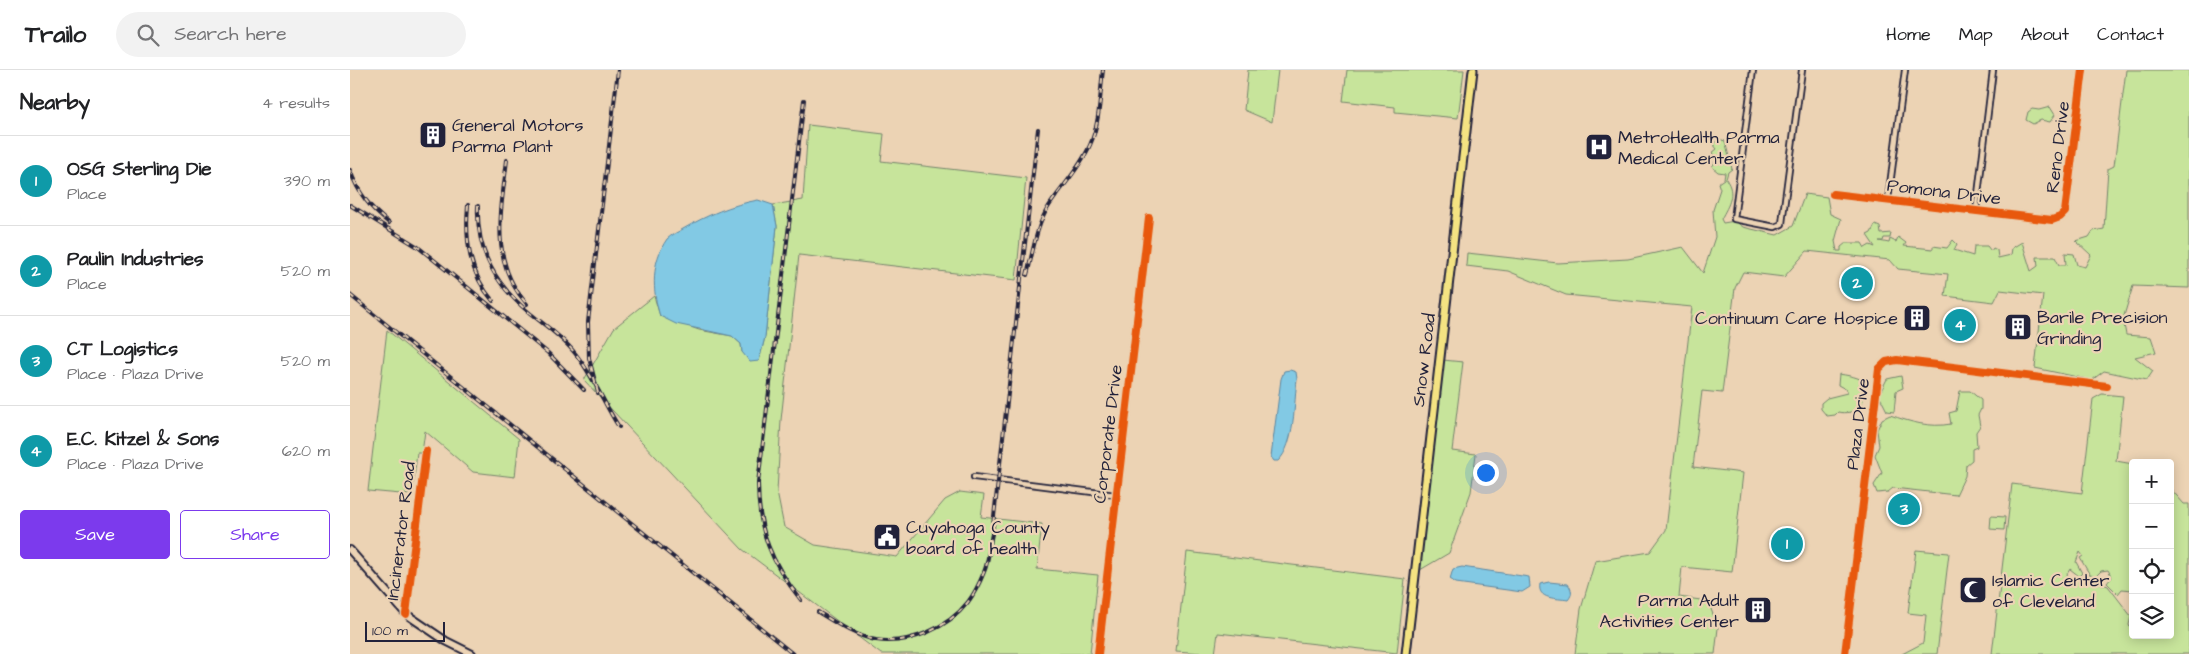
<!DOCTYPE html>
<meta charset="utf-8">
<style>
body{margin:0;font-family:"Architects Daughter",sans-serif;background:#f2f2f2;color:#202124}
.controls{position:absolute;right:15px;bottom:15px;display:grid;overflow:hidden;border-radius:5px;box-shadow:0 2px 12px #0003}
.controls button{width:45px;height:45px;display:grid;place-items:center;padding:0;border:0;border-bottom:1px solid #e0e0e0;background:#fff;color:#202124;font:25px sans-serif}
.scale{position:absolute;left:15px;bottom:12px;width:80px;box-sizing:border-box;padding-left:5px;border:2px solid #22223b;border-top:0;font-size:14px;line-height:18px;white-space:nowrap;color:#22223b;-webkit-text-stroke:4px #ecd3b4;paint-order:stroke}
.you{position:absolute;left:1135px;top:402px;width:18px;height:18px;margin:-12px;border:4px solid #fff;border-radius:50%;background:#1a73e8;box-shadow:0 0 0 8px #1a73e833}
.badge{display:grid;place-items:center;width:32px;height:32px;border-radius:50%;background:#7c3aed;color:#fff;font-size:16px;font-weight:700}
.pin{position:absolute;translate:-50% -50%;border:2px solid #fff;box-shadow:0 1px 5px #0006}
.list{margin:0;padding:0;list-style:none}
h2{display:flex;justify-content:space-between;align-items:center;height:65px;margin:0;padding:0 20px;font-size:21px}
h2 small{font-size:16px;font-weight:400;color:#757577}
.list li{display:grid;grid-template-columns:32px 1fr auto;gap:15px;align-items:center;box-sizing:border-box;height:90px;padding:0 20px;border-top:1px solid #e0e0e0}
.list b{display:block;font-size:19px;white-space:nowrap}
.list p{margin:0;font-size:16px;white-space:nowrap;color:#757577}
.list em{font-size:16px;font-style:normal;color:#757577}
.actions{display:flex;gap:10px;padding:15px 20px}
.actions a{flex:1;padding:11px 0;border:1px solid #7c3aed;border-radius:5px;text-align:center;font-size:18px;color:#7c3aed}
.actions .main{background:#7c3aed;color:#fff}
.icon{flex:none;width:28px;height:28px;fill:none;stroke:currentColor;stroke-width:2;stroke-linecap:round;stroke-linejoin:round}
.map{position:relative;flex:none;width:1839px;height:584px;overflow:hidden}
header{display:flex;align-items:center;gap:30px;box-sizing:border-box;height:70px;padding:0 25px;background:#fff;border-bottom:1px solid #e0e0e0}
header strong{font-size:24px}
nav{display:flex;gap:28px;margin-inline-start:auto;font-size:18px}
.search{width:350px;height:45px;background:#f2f2f2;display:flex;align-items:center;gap:12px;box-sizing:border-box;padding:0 18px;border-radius:28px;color:#757577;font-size:19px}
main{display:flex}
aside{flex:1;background:#fff}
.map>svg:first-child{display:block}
.green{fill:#c7e49b;stroke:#74836b}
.water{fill:#82c9e4;stroke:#5c86a0}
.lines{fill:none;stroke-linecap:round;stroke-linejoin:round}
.minor-casing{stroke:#22223b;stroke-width:8}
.secondary-casing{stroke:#22223b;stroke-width:10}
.primary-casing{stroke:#22223b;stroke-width:11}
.minor{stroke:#ecd3b4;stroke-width:4.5}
.secondary{stroke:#ecd3b4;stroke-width:6}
.primary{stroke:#f4e382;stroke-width:7}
.rail-casing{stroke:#22223b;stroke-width:4}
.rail{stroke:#ecd3b4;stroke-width:2;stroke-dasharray:5.5;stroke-linecap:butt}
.cycleway-casing{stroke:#ecd3b4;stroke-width:11}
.cycleway{stroke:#e8590c;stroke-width:8}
.labels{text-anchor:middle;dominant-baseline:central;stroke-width:4.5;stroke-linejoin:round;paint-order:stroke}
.poi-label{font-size:18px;fill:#22223b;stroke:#ecd3b4;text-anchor:start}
.street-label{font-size:18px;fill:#22223b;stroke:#ecd3b4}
</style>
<header>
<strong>Trailo</strong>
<div class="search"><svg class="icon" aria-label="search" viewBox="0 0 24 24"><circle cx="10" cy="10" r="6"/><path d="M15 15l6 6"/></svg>Search here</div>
<nav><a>Home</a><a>Map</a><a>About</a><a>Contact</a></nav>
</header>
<main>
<aside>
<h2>Nearby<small>4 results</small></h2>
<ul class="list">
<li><span class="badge" style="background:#0f9aa8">1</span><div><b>OSG Sterling Die</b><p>Place</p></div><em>390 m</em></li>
<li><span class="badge" style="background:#0f9aa8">2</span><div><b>Paulin Industries</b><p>Place</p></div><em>520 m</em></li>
<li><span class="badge" style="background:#0f9aa8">3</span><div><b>CT Logistics</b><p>Place · Plaza Drive</p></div><em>520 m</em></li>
<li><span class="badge" style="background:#0f9aa8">4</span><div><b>E.C. Kitzel &amp; Sons</b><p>Place · Plaza Drive</p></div><em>620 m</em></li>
</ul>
<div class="actions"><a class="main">Save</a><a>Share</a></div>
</aside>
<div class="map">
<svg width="1839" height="584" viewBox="0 0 1839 584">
<rect width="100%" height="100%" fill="#ecd3b4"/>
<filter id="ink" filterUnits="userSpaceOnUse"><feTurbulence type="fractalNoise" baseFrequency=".02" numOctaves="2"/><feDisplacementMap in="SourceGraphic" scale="10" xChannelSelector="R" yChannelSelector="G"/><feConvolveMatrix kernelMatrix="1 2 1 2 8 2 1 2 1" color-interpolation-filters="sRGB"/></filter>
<g filter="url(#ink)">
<path class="green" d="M898,0h30l-6,52 -28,-12z
M997,0h117l-6,48 -63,-6v-5l-52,-6z
M1776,0h63v218l-56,-2 -10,33 3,16 25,2 5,15 -21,5 18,14 -6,9 -43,-9 -12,9 -57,-12 8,-73 -43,-5 -6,12 -49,-6 3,-22 -50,-5 -8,-9 -83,-9 -23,26 -41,-5 -8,16 -13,105 -20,-2 -9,76 50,6 -11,99 -50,-5 -3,30 29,4 10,27 -3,26h-140l6,-45 14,-48 55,-9 16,-22 26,-223 -126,-12 -58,-24 -42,-5 1,-13 91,10 70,-4 55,-12 20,26 12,-36 -2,-27 7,-21 -2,-6 6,-4 1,-6 -7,-1 -6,-5 5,-9 -5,-5 5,-4 -4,-5 6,-5 6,2 7,28 -4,3 -2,7c10,15 3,25 -5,40l2,4 12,-2 8,6 34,8 16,-9 12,-32 22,3 3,17 11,5 -6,22 2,10h4v-4l5,-4h16l3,5 5,-3 5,2 -8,-12 4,-2 4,-8 5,2 1,7 10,-1 -1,5h-6l-1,3h-4l10,2 1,-4 6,3 2,-5 8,6 -2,3 29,3v-3l14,2 6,-8 4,4 -3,6 19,6 1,-10h13l4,5 2,-3 4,2 1,8 13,-3 1,-7 10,-6 9,29 7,-5 -1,-9h18l4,8h7l-1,-12 9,1 3,11 8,2 6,-12 -15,-14 13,-4 4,-6 11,-2 4,-60 6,-3z
M1700,37l5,8 -5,7 -9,-2 -8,4 -7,-4 2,-8 4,-3 7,1z
M458,55l76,9 -3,27 145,17 -10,102 -217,-25 -18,165 -4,72 7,35 31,18 82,12 48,-57 15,-8 24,3 -3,22 61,7 -5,45 61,6 -8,79h-209l-139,-105 -158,-169 30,-52 40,-32 6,20 39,14 33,6 9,8 1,8 17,9 6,-24 12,-111 -4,-21 30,-5z
M37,260l132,109 -4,38 -42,-5 -48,-41 -3,22h-5l-5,42 -44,-4z
M1093,290l20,2 -11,89 24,3 -5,38 -22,61 -29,17z
M1489,304c32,5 29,8 21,37 -8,0 -14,3 -22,1l-3,3 -8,1 -6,-7v-6l6,-5 20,-5v-3l-9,-5z
M1551,306l2,12 -7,3 -2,21 -7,-1 -8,-16 8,-16z
M1610,321h10l11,9v9l-3,6 2,11 -4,6 1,15 -5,2v11l-6,5 -1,11 -9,19 -63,-7 -5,4 -11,1 -3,-8 8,-12 -7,-18 4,-9 -2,-16 5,-11 8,-4c20,7 40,13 61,9l-2,-11 7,-2z
M1752,324l21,2 -7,65 17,3v126l-11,-1 -4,5 -11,-11 5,-6 -4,-7 -7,1 -5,5 -6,-1 -10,-17 3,-2 -3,-4 -4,10 6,11 -3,3 -9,-7 -3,5 2,11 4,-1 1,-7 26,6 8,3 23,30 -2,9 4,10h37v-147l14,16h5v150h-197l20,-170 70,9 11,-94z
M1641,446l14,1 -1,13 -14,-1z
M1566,480l33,3 -12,101h-35l21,-11 3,-28 -18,-2z
M837,482l218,27 -8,74 -179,-20 -3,21 -39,-3z"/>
<path class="water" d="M408,130l15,5 4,21 -12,111 -6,24 -9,1 -8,-10 -1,-8 -9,-8 -56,-12 -16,-8c-8,-25 -9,-54 7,-77 4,-4 11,-7 16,-10 24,-14 48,-24 75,-29z
M940,300l6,2 1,7c-3,23 -2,66 -19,82h-4l-3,-4 10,-78 3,-8z
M1112,497l67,10 1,10 -8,5 -66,-9 -6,-4 3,-10z
M1199,512l19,2c4,6 5,10 0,16 -11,-2 -31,0 -28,-16z"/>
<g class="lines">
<defs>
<path id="minor" d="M1403,0l-19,149 41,8 7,-3 1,-9 19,-145
M1483,124l219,26 8,-3 5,-5 18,-142
M1538,130l17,-130
M1626,141l17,-141
M624,407l142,18
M56,544l20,-163
M748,584l51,-436
M1495,584l34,-285 7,-7 11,-2 210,26"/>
<path id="secondary" d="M0,480l56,64 40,27 26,13"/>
<path id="primary" d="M1056,584l67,-584"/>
</defs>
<use href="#minor" class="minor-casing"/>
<use href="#secondary" class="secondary-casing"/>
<use href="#primary" class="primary-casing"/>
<use href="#minor" class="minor"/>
<use href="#secondary" class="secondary"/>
<use href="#primary" class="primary"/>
<defs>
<path id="rail" d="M157,90c-6,51 -18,102 20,144
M0,100c8,23 20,38 39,53
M0,135l68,42 130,106 36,37
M118,135c-3,36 1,68 25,96
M128,136c-2,46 18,80 53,108 15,12 31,23 43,38 18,21 30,52 45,75
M677,205c6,-23 9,-49 22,-69 14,-21 31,-38 41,-61 10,-22 10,-51 13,-75
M0,225l443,359
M248,323l-9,-35 -1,-36 30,-252
M451,530c-30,-37 -43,-69 -43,-117l46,-383
M468,542c18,11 37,24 58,28 33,5 72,-12 92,-38 6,-8 12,-20 16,-30 5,-11 5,-26 8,-38l46,-405"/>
</defs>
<use href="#rail" class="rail-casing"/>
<use href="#rail" class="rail"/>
<defs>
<path id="cycleway" d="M1483,124l219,26 8,-3 5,-5 18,-142
M56,544l20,-163
M748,584l51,-436
M1495,584l34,-285 7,-7 11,-2 210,26"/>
</defs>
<use href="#cycleway" class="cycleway-casing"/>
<use href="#cycleway" class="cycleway"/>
</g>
</g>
<defs>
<symbol id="building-square" viewBox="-11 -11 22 22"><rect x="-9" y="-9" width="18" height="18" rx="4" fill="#22223b" stroke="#ecd3b4"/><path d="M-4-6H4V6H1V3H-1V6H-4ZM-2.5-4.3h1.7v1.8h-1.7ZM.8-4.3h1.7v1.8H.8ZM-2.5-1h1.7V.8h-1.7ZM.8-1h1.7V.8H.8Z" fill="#fff"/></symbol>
<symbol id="hospital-square" viewBox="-11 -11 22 22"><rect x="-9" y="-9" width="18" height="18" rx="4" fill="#22223b" stroke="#ecd3b4"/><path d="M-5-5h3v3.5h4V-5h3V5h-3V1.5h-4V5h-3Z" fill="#fff"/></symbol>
<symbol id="civic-square" viewBox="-11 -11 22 22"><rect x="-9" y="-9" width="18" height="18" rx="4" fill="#22223b" stroke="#ecd3b4"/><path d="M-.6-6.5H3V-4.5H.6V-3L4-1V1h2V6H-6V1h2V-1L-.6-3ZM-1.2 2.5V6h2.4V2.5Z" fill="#fff"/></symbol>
<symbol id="mosque-square" viewBox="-11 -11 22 22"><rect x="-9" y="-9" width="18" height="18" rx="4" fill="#22223b" stroke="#ecd3b4"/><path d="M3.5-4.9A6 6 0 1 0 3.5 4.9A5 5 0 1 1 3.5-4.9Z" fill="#fff"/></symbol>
</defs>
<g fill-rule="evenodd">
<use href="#building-square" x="67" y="49" width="32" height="32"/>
<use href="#hospital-square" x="1233" y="61" width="32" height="32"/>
<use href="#building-square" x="1551" y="232" width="32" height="32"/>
<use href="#building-square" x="1652" y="241" width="32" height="32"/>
<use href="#civic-square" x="521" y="451" width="32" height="32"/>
<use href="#mosque-square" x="1607" y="504" width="32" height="32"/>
<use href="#building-square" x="1392" y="524" width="32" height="32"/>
</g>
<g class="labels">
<g class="poi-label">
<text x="102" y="55">General Motors<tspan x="102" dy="21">Parma Plant</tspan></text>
<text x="1268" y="67">MetroHealth Parma<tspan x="1268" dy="21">Medical Center</tspan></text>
<text x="1687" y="247">Barile Precision<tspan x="1687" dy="21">Grinding</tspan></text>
<text x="1548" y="248" text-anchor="end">Continuum Care Hospice</text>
<text x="556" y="457">Cuyahoga County<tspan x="556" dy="21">board of health</tspan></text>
<text x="1642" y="510">Islamic Center<tspan x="1642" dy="21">of Cleveland</tspan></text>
<text x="1389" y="530" text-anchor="end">Parma Adult<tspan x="1389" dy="21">Activities Center</tspan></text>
</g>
<g class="street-label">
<text transform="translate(1708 77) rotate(-83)">Reno Drive</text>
<text transform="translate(1594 122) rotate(7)">Pomona Drive</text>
<text transform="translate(1074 290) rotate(-83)">Snow Road</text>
<text transform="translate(1508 354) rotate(-83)">Plaza Drive</text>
<text transform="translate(758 364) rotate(-83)">Corporate Drive</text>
<text transform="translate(51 461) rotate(-83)">Incinerator Road</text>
</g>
</g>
</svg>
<div class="controls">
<button>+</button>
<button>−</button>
<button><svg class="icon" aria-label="locate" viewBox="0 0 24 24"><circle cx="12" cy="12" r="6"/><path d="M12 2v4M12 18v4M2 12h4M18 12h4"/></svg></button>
<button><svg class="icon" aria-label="layers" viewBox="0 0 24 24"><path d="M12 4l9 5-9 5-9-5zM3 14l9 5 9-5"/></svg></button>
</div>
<div class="scale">100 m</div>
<div class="you"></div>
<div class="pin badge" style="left:1437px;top:474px;background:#0f9aa8">1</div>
<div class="pin badge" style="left:1507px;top:213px;background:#0f9aa8">2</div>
<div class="pin badge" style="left:1554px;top:439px;background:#0f9aa8">3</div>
<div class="pin badge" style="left:1610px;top:255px;background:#0f9aa8">4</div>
</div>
</main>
